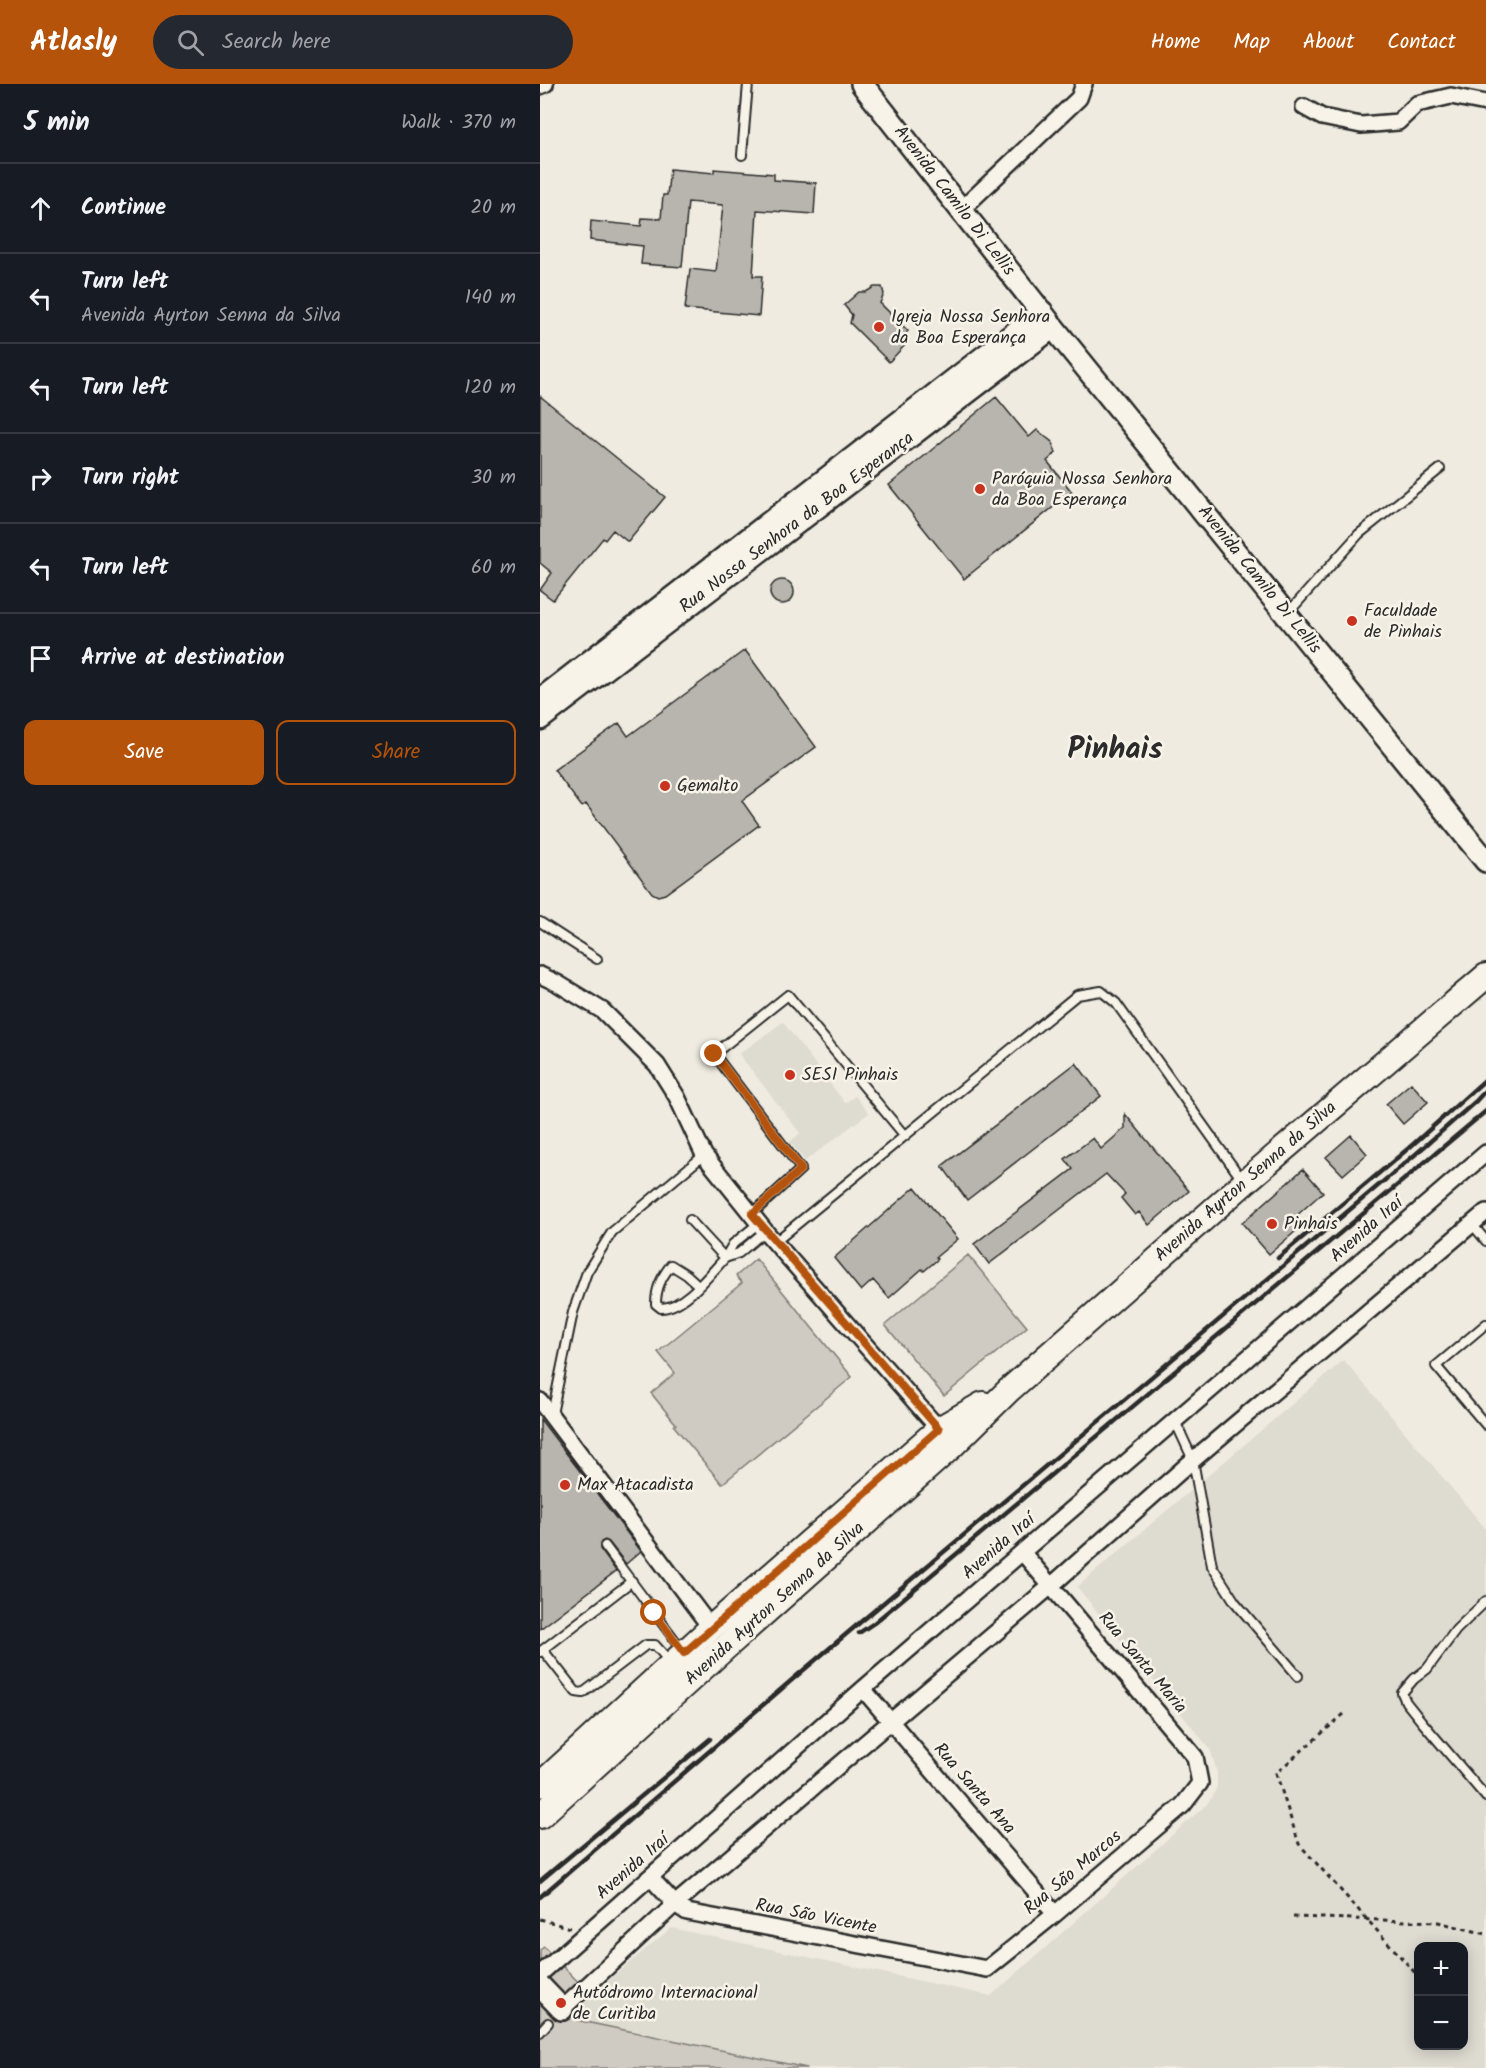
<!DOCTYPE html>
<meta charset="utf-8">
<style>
body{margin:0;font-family:Kalam,sans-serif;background:#242831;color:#f1f3f6}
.controls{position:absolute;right:18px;bottom:18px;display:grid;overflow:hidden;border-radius:12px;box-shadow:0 3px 15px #0003}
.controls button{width:54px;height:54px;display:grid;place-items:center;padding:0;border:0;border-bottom:2px solid #363941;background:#171b24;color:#f1f3f6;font:30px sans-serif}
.stop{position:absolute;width:18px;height:18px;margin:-14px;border:4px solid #b45309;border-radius:50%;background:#fff}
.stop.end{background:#b45309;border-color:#fff;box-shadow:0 2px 6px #0008}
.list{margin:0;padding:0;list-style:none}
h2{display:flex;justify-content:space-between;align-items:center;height:78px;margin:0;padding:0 24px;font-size:26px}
h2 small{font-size:20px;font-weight:400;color:#9ea1a6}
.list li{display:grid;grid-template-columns:39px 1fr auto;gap:18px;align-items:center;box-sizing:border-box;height:90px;padding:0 24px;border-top:2px solid #363941}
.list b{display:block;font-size:22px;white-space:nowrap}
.list p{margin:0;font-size:20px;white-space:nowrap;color:#9ea1a6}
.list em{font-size:20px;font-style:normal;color:#9ea1a6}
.actions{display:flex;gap:12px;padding:18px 24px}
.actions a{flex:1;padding:14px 0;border:2px solid #b45309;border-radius:12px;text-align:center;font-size:21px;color:#b45309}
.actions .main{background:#b45309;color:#fff}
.icon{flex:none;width:33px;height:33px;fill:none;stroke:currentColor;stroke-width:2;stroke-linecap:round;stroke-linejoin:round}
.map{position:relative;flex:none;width:946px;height:1984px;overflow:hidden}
header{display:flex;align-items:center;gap:36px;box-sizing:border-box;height:84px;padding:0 30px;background:#b45309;color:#fff}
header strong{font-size:28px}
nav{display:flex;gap:33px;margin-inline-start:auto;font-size:21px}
.search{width:420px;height:54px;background:#242831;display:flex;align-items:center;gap:15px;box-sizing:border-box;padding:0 21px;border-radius:33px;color:#9ea1a6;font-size:22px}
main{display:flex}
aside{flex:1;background:#171b24}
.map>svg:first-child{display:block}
.built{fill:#dedbd1;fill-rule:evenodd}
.green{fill:#cfcbc2;stroke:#7d7b76;stroke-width:1.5}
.building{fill:#b8b5ae;stroke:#2b2b2b;stroke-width:1.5}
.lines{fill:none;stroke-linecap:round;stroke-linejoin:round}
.lane-casing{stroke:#2b2b2b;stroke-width:12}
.street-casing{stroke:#2b2b2b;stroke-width:20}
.secondary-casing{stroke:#2b2b2b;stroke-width:26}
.primary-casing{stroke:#2b2b2b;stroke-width:28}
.path{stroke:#2b2b2b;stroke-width:3;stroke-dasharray:4.5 4.5;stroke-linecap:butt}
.lane{stroke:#f7f3e8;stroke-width:8}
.street{stroke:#f7f3e8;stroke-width:15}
.secondary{stroke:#f7f3e8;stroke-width:21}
.primary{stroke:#f7f3e8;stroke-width:24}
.rail{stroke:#2b2b2b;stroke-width:4.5}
.route{stroke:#b45309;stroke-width:8}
.poi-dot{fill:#c8321e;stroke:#f7f3e8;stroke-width:2}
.labels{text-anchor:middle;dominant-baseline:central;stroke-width:5;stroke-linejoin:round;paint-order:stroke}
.street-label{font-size:18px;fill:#2b2b2b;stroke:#f7f3e8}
.poi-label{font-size:18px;fill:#2b2b2b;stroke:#f7f3e8;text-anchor:start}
.town-label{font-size:30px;font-weight:bold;fill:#2b2b2b;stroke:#f7f3e8}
</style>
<header>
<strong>Atlasly</strong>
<div class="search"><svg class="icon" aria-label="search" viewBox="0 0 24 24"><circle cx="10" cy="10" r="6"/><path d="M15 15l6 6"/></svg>Search here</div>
<nav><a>Home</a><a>Map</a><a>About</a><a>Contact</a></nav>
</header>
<main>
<aside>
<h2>5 min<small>Walk · 370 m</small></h2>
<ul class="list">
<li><svg class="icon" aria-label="ahead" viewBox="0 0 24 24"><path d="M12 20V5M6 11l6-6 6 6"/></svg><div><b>Continue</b></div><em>20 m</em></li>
<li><svg class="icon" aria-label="left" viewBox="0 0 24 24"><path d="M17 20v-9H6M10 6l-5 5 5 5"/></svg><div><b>Turn left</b><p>Avenida Ayrton Senna da Silva</p></div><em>140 m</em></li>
<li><svg class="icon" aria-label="left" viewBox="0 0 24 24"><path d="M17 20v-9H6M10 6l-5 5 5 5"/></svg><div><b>Turn left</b></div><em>120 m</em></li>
<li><svg class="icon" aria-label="right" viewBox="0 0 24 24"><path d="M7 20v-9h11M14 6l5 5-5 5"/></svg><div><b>Turn right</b></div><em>30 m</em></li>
<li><svg class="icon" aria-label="left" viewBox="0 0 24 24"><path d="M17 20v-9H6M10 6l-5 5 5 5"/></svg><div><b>Turn left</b></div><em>60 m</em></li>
<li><svg class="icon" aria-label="arrive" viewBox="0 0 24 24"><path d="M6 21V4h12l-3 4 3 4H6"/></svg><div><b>Arrive at destination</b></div></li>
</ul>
<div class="actions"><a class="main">Save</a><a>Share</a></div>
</aside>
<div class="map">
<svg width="946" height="1984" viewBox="0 0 946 1984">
<rect width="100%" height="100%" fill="#efebe0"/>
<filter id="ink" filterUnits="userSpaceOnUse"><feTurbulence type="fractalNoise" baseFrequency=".0167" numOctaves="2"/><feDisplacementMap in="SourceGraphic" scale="12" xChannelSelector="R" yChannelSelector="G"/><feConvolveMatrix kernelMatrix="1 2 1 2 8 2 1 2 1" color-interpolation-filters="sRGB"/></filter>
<g filter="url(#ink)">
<path class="built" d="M243,938l62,81 10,-7 14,17 -64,48 -15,-19 10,-9 -61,-79z
M804,1276l142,169v539h-680l-230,-48 -3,-6v-4l98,-82 320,68 215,-191 7,-9 4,-10v-14l-7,-23 -133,-162zM878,1862h46v100h-46z"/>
<path class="green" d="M428,1171l59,72 -83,69 -59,-71z
M216,1175l96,118 -130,107 -48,-58 2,-2 -25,-31 24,-20 -17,-21 84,-69 -6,-7z
M4,1863l47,48c-8,7 -22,14 -15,25l231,48h-267v-118z"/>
<path class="building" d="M130,85l44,4v-4l60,5v6l42,3 -2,31 -57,-4 -4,66h9l-3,40 -74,-7 5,-40 26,3 7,-67 -35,-3 -6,65 -41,-3 2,-18 -53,-6 1,-19 50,5 1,-8 19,1 2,-24h4z
M334,203h8l2,7 -4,9 28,28 -5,5 5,6 -19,20 -39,-39 2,-8 -8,-10 15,-13h7z
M0,312l125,101 -37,45 -15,-12 -8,10 -2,-2 -50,62 -13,-10 12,-17 -12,-10z
M456,313l33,40 8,-7 15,12 4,11 -9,8 25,31 -108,87 -75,-94z
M230 508a12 12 0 1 1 24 0a12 12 0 1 1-24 0Z
M205,566l71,97 -74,54 17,24 -94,69 -7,2 -6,-3 -66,-89 -4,3 -28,-37 65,-47 9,13z
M536,979l25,33 -134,104 -25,-34z
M871,999l17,19 -25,22 -17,-20z
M585,1030l64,77 -40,34 -10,-13 -4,3 -14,-17 4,-4 -19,-20 -117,90 -15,-20 99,-75 -8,-10 28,-21 8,11 24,-21z
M811,1051l16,19 -24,21 -17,-18z
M763,1085l20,23 -28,25 7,9 -33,28 -27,-31z
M375,1103l43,52 -22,18 2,2 -14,12 -2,-2 -33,29 -16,-18 -12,11 -27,-33z
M0,1335l101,132 -15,13 -17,-22 -4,-2 -4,2 -1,7 16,22 -76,58z"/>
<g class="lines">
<defs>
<path id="lane" d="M202,71l6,-71
M748,529l71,-79 81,-65
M0,838l57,37
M212,1130l49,-45 -87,-115 74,-59 117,141
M150,1136l35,38c-15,16 -41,50 -64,50l-5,-4c0,-16 5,-26 15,-39l16,10 11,10
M219,1139l-26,21 -8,14 14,-5 26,-22
M932,1140l14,17
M235,1158l302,-247 24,-4 15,12 127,178
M946,1240l-50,42 50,59
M12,1330l21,-102 14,-40 25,-40 92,-77
M635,1337l18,39 19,106 23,36 63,74
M65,1462l78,105
M946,1517l-30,29 -29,39 -13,10 -12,14 4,9 16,20 64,75
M3,1566l33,42 7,1 63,-48h9l16,18
M0,1568l92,-71
M0,1948l8,-9"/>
<path id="street" d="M0,2l5,-2
M764,23l18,10 39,8 37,-3 19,-18 34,-8 35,7
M421,126l118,-112 5,-14
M0,891l17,8 46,28 54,54 20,32 27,58 61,76 174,198
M0,1317l171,227
M323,1605l192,225
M111,1794l24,26 12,8 300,57 68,-55 128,-109 17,-22 -5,-26 -172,-204
M0,1890l323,-285 623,-536
M22,1925l113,-105 377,-319 141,-125 293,-248"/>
<path id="secondary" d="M322,0l191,243 433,534
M0,616l502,-388
M0,635l513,-392
M0,1902l22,23"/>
<path id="primary" d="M0,1701l171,-157 228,-199 44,-25
M0,1732l186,-169 226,-201 57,-56 235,-207 242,-207"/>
</defs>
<use href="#lane" class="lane-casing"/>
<use href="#street" class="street-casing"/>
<use href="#secondary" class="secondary-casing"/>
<use href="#primary" class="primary-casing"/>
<path class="path" d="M804,1630l-68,59 23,71 119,132
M753,1833l145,5 48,12
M0,1835l30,9"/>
<use href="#lane" class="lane"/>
<use href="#street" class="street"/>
<use href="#secondary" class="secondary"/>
<use href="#primary" class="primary"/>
<path class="rail" d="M738,1174l132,-111 76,-68
M319,1549l15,-10 612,-512
M0,1797l170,-142
M0,1813l253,-218 624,-526 59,-52 10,-11"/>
</g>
</g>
<g class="lines" filter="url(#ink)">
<path class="route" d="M114,1529l30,40 255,-224 -187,-215 49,-45 -87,-115"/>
</g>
<g class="poi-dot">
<circle cx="339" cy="243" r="6"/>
<circle cx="440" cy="405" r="6"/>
<circle cx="812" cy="537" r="6"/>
<circle cx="125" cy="702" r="6"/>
<circle cx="250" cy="991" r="6"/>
<circle cx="732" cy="1140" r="6"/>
<circle cx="25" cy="1401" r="6"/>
<circle cx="21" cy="1919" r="6"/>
</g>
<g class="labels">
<g class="street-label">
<text transform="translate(414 117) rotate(52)">Avenida Camilo Di Lellis</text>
<text transform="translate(257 439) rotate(-37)">Rua Nossa Senhora da Boa Esperança</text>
<text transform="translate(719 496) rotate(51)">Avenida Camilo Di Lellis</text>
<text transform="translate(706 1098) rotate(-41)">Avenida Ayrton Senna da Silva</text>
<text transform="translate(827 1146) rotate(-41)">Avenida Iraí</text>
<text transform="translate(459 1463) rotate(-41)">Avenida Iraí</text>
<text transform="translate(235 1520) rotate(-42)">Avenida Ayrton Senna da Silva</text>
<text transform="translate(602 1579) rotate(50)">Rua Santa Maria</text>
<text transform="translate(434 1705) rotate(49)">Rua Santa Ana</text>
<text transform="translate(93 1783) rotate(-41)">Avenida Iraí</text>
<text transform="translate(533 1789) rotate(-40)">Rua São Marcos</text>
<text transform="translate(276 1833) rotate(11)">Rua São Vicente</text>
</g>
<g class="poi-label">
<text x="351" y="233">Igreja Nossa Senhora<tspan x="351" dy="21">da Boa Esperança</tspan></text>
<text x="452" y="395">Paróquia Nossa Senhora<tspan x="452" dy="21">da Boa Esperança</tspan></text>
<text x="824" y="527">Faculdade<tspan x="824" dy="21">de Pinhais</tspan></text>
<text x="137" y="702">Gemalto</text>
<text x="262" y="991">SESI Pinhais</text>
<text x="744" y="1140">Pinhais</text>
<text x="37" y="1401">Max Atacadista</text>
<text x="33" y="1909">Autódromo Internacional<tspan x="33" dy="21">de Curitiba</tspan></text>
</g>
<g class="town-label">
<text x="575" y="666">Pinhais</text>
</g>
</g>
</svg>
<div class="controls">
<button>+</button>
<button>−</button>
</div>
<div class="stop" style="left:114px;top:1529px"></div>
<div class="stop end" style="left:174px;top:970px"></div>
</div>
</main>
